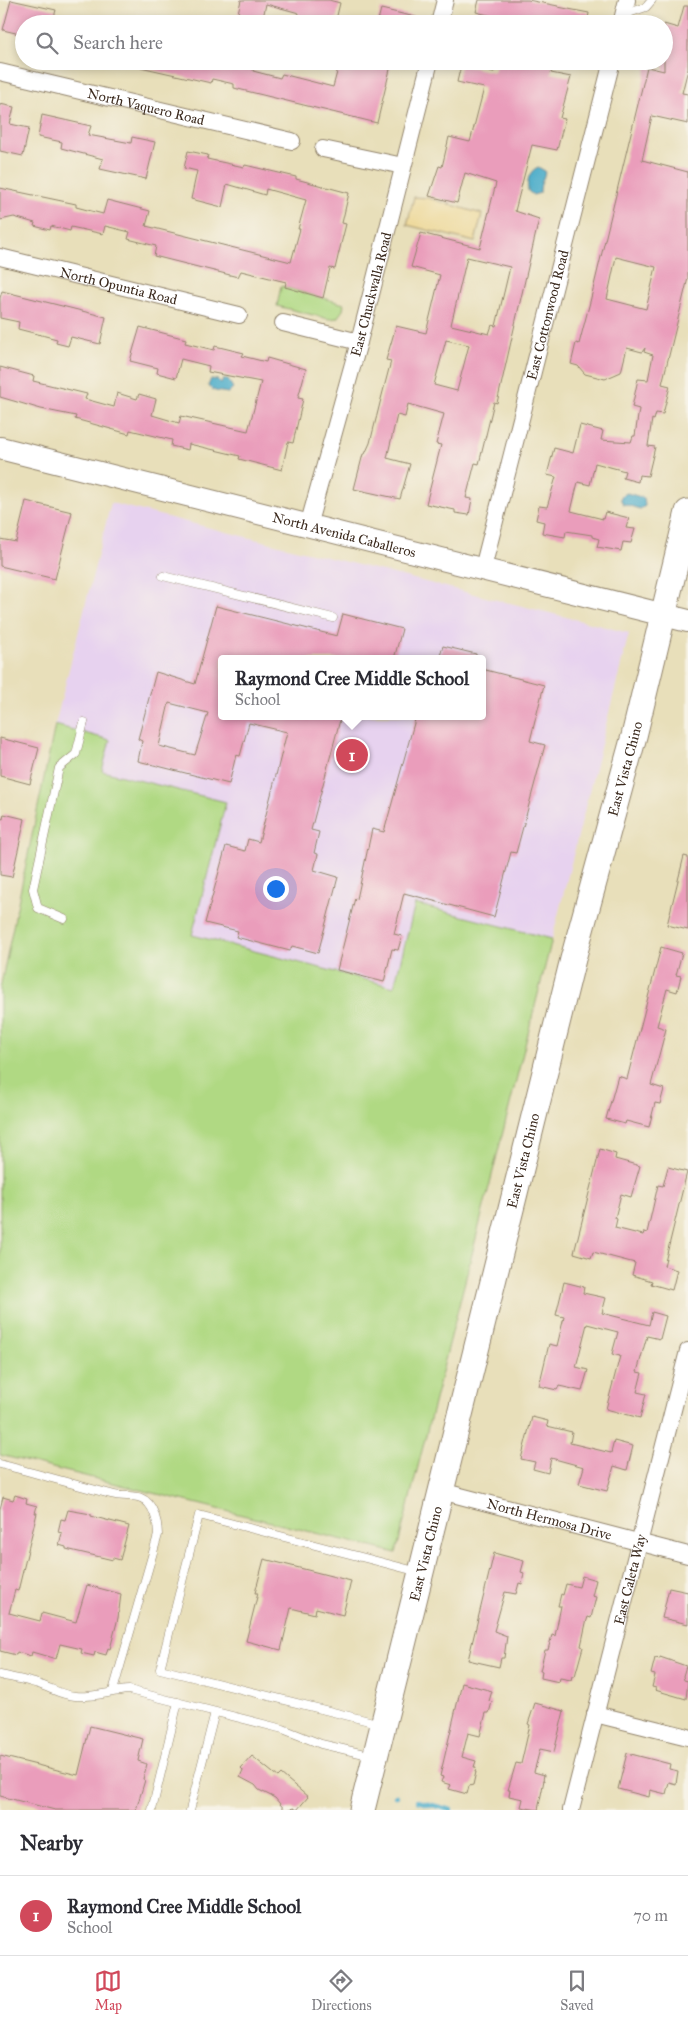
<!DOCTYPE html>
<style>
body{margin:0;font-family:"IM FELL Great Primer",serif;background:#f2f2f3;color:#2b2b33}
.you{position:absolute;left:275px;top:888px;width:18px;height:18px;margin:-12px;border:4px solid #fff;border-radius:50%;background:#1a73e8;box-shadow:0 0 0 8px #1a73e833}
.badge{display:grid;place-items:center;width:32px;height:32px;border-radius:50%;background:#d1495b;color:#fff;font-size:16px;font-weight:700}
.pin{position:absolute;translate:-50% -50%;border:2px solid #fff;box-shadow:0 1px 5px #0006}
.popup{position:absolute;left:218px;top:655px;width:268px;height:65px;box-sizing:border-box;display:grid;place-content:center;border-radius:5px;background:#fff;filter:drop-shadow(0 1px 4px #0005);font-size:16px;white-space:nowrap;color:#7c7c81}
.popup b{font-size:19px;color:#2b2b33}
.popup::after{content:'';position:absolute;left:50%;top:100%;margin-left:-10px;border:10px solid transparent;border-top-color:#fff}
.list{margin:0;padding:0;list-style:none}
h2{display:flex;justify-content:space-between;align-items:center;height:65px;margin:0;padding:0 20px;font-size:21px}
h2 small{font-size:16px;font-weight:400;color:#7c7c81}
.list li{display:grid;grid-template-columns:32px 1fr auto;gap:15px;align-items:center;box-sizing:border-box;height:80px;padding:0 20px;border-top:1px solid #e1e1e2}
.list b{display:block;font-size:19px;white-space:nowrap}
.list p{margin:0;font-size:16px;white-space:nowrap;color:#7c7c81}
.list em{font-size:16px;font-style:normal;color:#7c7c81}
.icon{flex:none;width:28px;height:28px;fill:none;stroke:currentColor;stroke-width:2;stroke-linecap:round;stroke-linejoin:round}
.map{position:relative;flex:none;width:688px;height:1810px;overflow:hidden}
.search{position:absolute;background:#fff;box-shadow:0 2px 8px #0003;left:15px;right:15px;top:15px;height:55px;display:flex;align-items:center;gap:12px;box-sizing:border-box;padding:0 18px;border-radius:28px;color:#7c7c81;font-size:19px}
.sheet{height:145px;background:#fff}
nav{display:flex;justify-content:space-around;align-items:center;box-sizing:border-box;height:70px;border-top:1px solid #e1e1e2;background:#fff;font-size:14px;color:#7c7c81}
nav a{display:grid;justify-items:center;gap:2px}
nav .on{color:#d1495b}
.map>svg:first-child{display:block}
.built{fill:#e7d2ef;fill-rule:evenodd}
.green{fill:#b0d983;stroke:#768250}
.sand{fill:#eeda9e;stroke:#94825e}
.water{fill:#4aacc9;stroke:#426b74}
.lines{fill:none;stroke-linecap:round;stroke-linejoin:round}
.stream{stroke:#4aacc9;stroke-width:4.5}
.building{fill:#ea9dbb;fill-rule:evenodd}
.lane-casing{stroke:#92846c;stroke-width:9}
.street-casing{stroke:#92846c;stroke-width:18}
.secondary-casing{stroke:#92846c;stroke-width:24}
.primary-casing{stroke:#92846c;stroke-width:27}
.lane{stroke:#fff;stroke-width:8}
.street{stroke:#fff;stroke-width:16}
.secondary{stroke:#fff;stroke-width:22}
.primary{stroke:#fff;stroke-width:25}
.labels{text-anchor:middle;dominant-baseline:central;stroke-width:4.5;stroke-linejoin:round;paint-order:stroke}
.street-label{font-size:14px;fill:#3b2a1e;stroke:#f7f3e8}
</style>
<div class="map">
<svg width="688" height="1810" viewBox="0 0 688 1810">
<rect width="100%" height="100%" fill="#f7f3e8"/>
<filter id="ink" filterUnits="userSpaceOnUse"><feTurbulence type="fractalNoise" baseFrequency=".02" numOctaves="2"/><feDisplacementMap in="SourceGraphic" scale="10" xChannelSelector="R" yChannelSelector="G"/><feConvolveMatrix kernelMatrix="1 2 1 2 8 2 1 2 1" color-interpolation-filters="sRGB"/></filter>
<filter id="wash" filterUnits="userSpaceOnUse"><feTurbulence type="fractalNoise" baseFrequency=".0096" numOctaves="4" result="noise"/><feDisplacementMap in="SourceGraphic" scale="20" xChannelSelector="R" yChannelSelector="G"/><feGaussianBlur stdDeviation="1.12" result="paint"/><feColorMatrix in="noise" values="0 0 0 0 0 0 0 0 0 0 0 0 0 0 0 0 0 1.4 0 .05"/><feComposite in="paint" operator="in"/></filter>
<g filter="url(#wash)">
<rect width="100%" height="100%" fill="#e8dfba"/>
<path class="built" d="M111,503l518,130 -77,306 -137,-35 -21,83 -202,-52 34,-132 -125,-32 8,-31 -54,-15zM222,659h260v57h-260z"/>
<path class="green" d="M281,286l63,18 -1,6 -6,8 -8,1 -52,-13z
M55,725l55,15 -8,31 124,31 -34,133 202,52 21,-83 137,35 -156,614 -396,-98v-466z"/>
<path class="sand" d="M414,197l14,1 54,16 -7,28 -68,-17z"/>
<path class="water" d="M538,167l7,4c-1,9 -5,10 -5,22l-7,2 -5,-4c-1,-10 0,-19 10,-24z
M211,379l7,1 3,3 3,-4 4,1 5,8 -5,5 -13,-2 -7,-5z
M627,493l17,5 1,8 -5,3 -17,-5 -3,-6 3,-3z"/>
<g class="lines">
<path class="stream" d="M395,1796h2
M417,1801l34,9"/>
</g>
<g id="blocks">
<path class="building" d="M11,0l45,10 -4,14h-28v11l-21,-5z
M241,0h88l11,3 -5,21h-12l-12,-3 -1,3h-14l3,-11 -33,-9 -3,14 -25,-5z
M479,0h49l30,6v1l31,6 -2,11h-62l-49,-12z
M684,6h4v63l-6,24 6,1v30l-36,-8 -10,44 46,12v106l-26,106 8,2 -7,28 -7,-1 -2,7 -2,-1 -4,27 7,1 -7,29 -9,-1 -1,7 -15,-4 2,-7 -30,-8 -5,22 -12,-3 -7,29 32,8 2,-7 24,6 -3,10 9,1 -4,14 -8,-1 -2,9 -24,-4 2,-8 -7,-2v-2l-26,-4 -1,6 -23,-4 2,-11 -8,-2 3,-14 8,1 9,-30 -9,-2 7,-27 19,5 7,-28 23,6 -2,9 30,2 2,-6h2l4,-27 -7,-2 6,-28 10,1 5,-25 -9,-3 1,-4 -3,4 -15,-4 -6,24 -16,7 -20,-5 -7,-8 -7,-2 5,-21 3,1 11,-42 57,-235 17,4v-47l14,4zM616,257l40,10 -10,42 -39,-10z
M381,9l43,10 -1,5h-46z
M137,61h118l-2,10 27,7 2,-4 51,13 7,-26h52l-15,62 -143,-35v-4l-22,-5 -1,4 -75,-17z
M497,61h57l-3,12 20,4 -11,41 5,1 -8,31 -25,-5 -17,66 24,8 -42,184 -3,-1 -15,62 -4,-1 -9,35 6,1 -3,16 -14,-2v-3l-29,-6 15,-59 -5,-1 8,-30 -36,-10 -3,13 -8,-2 -10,43 23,6 -10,35 -46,-10 9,-35h2l5,-11 10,-40 11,-42 -5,-1 10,-34 30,7 14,-58 -29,-8 10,-34 59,15 16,-65 -31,-10 -8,30 -28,-7 10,-30 3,1 7,-30 21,5 14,-54 -27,-6 4,-17 33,7zM467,257l43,10 -14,59 -4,-1 -3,9 -38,-9zM446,340l23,5 -12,46 -23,-6z
M0,104l14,3 -4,17 19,4 -6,28 -23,-5z
M42,115l49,11 -3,9 43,8 1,-6 23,5 -9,37 -46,-10 3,-10 -42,-11 1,-6 -24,-5z
M188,151l20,4 -1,4 37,8 1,-2 51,12v2l53,14 -7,30 4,1 -7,28 -4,17 -5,-1 -7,30 -38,-11 1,-5 -45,-11 -3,6 -84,-21 2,-10 -28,-7 2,-7 -25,-6 -2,8 -32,-7 -1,4 -19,-5 -1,4 -16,-4 1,-3 -21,-6 -14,3v-32l76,16v3l27,7 4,-14 43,11 -4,15 145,36 9,-33h-2l8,-29 -40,-11 -1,6 -38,-11 -5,23 -31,-8 6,-28 -13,-3z
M2,291l104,26 -6,27 -29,-7 -3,9 -12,-3 1,-4 -39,-10 1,-7 -19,-4v-20z
M140,327l46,12 -1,4 29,7 1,-4 29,7 -2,3 24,6 1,-4 39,11 -8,29 5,1 -10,44 -5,-1 -6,28 -43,-11 1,-3 -51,-12 -1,6 -17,-4 1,-6 -42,-10 -1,4 -54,-15 1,-3 -35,-7 -41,-12v-30l34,9 -1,5 54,13 -2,5 29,8 3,-14 20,6 2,-5 17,5 -4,16 27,8 2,-7 67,15 13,-49 -53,-10 1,-6 -28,-7 -5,19 -19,-5 1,-5 -28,-7z
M26,501l46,11 -17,67 -55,-13v-27l16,3z
M216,606l121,30 6,-22 59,15 -8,30h-172v57h119l-30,114 8,2 -5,21 4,1 -4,16 24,7 -20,76 -26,-7 -2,5 -54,-14 2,-6 -33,-8 21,-77 19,5 3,-12 11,3 28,-110 -38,-9 -9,33 -4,-1 -7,29 -91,-23 4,-20 -4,-2 18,-67 39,12zM169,703l39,10 -13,42 -36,-9z
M443,646l33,8v5h-37z
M482,669l62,16 -14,56 15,4 -29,108 -5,-1 -17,65 -90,-24 -10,41 8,2 -4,14 -6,-1 -8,33 -47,-12 18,-72 2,1 15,-70 12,3 32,-116h66z
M0,738l39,10 -9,36 -30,-8z
M4,814l21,5 -13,58 -12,-2v-57l3,1z
M684,856l4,1v73l-21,-5z
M661,947l21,6 -6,22 5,1 -4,16 -10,-3 -10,37 9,3 -15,56 13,4 -4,15 -5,-1 -6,24 -23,-6 -1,3 -19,-5 12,-43 9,3z
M600,1149l16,5 -1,5 25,7 -9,31 -10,-3 -6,24 2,1 -2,9 28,7 1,-3 3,1 11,-48 5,1 5,-19 19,5 -23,94 13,4 -5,20 -21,-6 1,-3 -20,-6 3,-12 -42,-11 -2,6 -17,-5z
M564,1282l20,5 -1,6 23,5 -4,15 47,12 3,-13 14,4 -6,23 -13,-3 -10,36 5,1 -5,19 9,2 -6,24 -34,-9 14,-53 -8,-2 6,-22 -31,-8 -11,43 12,3 -6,21 -23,-5 -2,4 -18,-4 10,-42 8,2 7,-29 -8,-2z
M532,1417l16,4 -1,5 25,6 -2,11 41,10 3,-12 19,5 -6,24 -13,-4 -7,25 -28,-7 5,-17 -33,-9 -3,15 -15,-4 2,-7 -14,-3z
M15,1495l12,4 -1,4 11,3 -2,7h2l-19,78 -3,-1 -6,23 31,8 2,-8 34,9 11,-37 34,9 -3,24 -8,31 -2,-1 -2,7 -11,-3 -1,4 -13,-3 1,-4 -22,-5 -4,15 -24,-7 -1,4 -14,-4 -1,3 -16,-4v-142l3,-12 10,3z
M68,1510l23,4v2l38,10 -9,34 -7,-2v2l-47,-11v-2l-7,-2 3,-12 -4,-1 3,-13 4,1z
M494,1553l30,8 -3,11 3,1 -2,11 -3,-1 -3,11 -11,-2 -11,39 13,5 -3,22h-3l-2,9 -31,-7z
M264,1559l87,22 -8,34 -27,-7 -1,6 -24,-6 -10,42 -35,-9 12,-48h-3z
M582,1576l14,4 -4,16 4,1 -5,21 -3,-1 -2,6 -5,23 2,1 -8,29h-3l-1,4 -11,-2 -1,4 -18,-4 1,-7h-2l5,-21h3l4,-15 3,1 6,-30h-3l3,-12 2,1 3,-11 13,3z
M669,1588l19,4v32l-26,-6z
M660,1657l26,9 -3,10 1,4 4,1 -2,18 -31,-9 1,-2 -4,-1 3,-12 -4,-1 4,-16 5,1z
M462,1683l30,8 -3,10 3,1 -3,11h-3l-6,23 -12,-3 -6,24 14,4 -2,6h2l-1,5h1l-3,13 -4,1 -2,8 -18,-5 2,-4 -10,-3 2,-5 -3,-1z
M535,1703l29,8 -10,41 -14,-3 -6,23 10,3 -1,5h1l-6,30 -17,-3 2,-8 -14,-3 1,-6h-2l8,-27 5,1 9,-39 -2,-1z
M90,1726l53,13 -5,22 9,3 -4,15 2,1 -9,30h-81l-55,-14v-40l78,19z
M627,1753l43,11 -1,5 9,2 -2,13 -7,-2 -3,12 -16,-4 -1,7 -31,-8z
M252,1756l26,21 3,-3 27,23 -11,13 -3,-2 -9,2 -10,-12 -16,-8 -4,-5 -15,-8 3,-7 -2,-2z"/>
</g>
</g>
<g filter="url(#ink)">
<use href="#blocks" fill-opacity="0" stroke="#92846c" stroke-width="1"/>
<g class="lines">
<defs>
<path id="lane" d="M623,15l23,-8 6,-7
M163,576l170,42
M64,919l-26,-11 -5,-19 26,-121 17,-14 8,-32
M0,1464c38,10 76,21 115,31 8,2 19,0 26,3 13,5 17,25 17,37l-45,156
M0,1675c13,3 26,5 38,9 13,4 23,11 37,12 18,2 36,-5 54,-6l154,39 38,15 52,12
M381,1724l-221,-55 39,-154 220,57
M152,1810l26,-108
M190,1810l25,-98"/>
<g id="street">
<path d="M439,24l6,-24"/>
<path d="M621,24l6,-24"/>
<path id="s1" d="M0,72l292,69"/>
<path d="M323,149l80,17"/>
<path id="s2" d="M0,257l239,58"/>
<path d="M283,323l76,19"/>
<path id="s3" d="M308,526l51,-184 71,-281"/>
<path id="s4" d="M483,568l129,-507"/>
<path id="s5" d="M441,1491l247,64"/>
<path d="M595,1714l93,23"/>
<path id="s6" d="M571,1810l117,-459"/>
</g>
<g id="secondary">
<path id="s7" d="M0,448l688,173"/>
</g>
<g id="primary">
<path id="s8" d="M362,1810l211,-851 61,-223 54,-224"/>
</g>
</defs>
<use href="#lane" class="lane-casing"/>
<use href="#street" class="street-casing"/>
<use href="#secondary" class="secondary-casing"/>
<use href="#primary" class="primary-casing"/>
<use href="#lane" class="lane"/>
<use href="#street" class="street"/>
<use href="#secondary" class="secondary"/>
<use href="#primary" class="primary"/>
</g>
</g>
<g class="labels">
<g class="street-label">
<text stroke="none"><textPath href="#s1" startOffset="150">North Vaquero Road</textPath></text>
<text stroke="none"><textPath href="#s2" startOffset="122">North Opuntia Road</textPath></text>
<text stroke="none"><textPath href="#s3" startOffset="240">East Chuckwalla Road</textPath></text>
<text stroke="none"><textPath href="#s4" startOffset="261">East Cottonwood Road</textPath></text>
<text stroke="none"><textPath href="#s7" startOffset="355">North Avenida Caballeros</textPath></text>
<text stroke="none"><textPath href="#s8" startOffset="1074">East Vista Chino</textPath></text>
<text stroke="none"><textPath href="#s8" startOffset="669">East Vista Chino</textPath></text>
<text stroke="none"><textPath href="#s5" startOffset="112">North Hermosa Drive</textPath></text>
<text stroke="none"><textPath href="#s8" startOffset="264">East Vista Chino</textPath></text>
<text stroke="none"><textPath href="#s6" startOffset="238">East Caleta Way</textPath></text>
</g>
</g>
</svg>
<div class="you"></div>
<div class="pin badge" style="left:352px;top:755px">1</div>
<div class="popup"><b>Raymond Cree Middle School</b>School</div>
<div class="search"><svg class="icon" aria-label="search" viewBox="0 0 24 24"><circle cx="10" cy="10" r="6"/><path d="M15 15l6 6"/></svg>Search here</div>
</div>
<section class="sheet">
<h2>Nearby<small></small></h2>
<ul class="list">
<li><span class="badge">1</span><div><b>Raymond Cree Middle School</b><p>School</p></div><em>70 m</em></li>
</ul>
</section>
<nav>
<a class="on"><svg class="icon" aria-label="map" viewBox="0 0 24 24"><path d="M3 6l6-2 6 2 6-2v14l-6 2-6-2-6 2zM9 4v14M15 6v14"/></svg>Map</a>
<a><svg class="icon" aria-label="directions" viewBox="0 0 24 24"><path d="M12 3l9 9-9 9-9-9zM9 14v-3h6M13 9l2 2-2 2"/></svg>Directions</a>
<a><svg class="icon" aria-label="saved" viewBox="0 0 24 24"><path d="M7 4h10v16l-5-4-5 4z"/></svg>Saved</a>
</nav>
